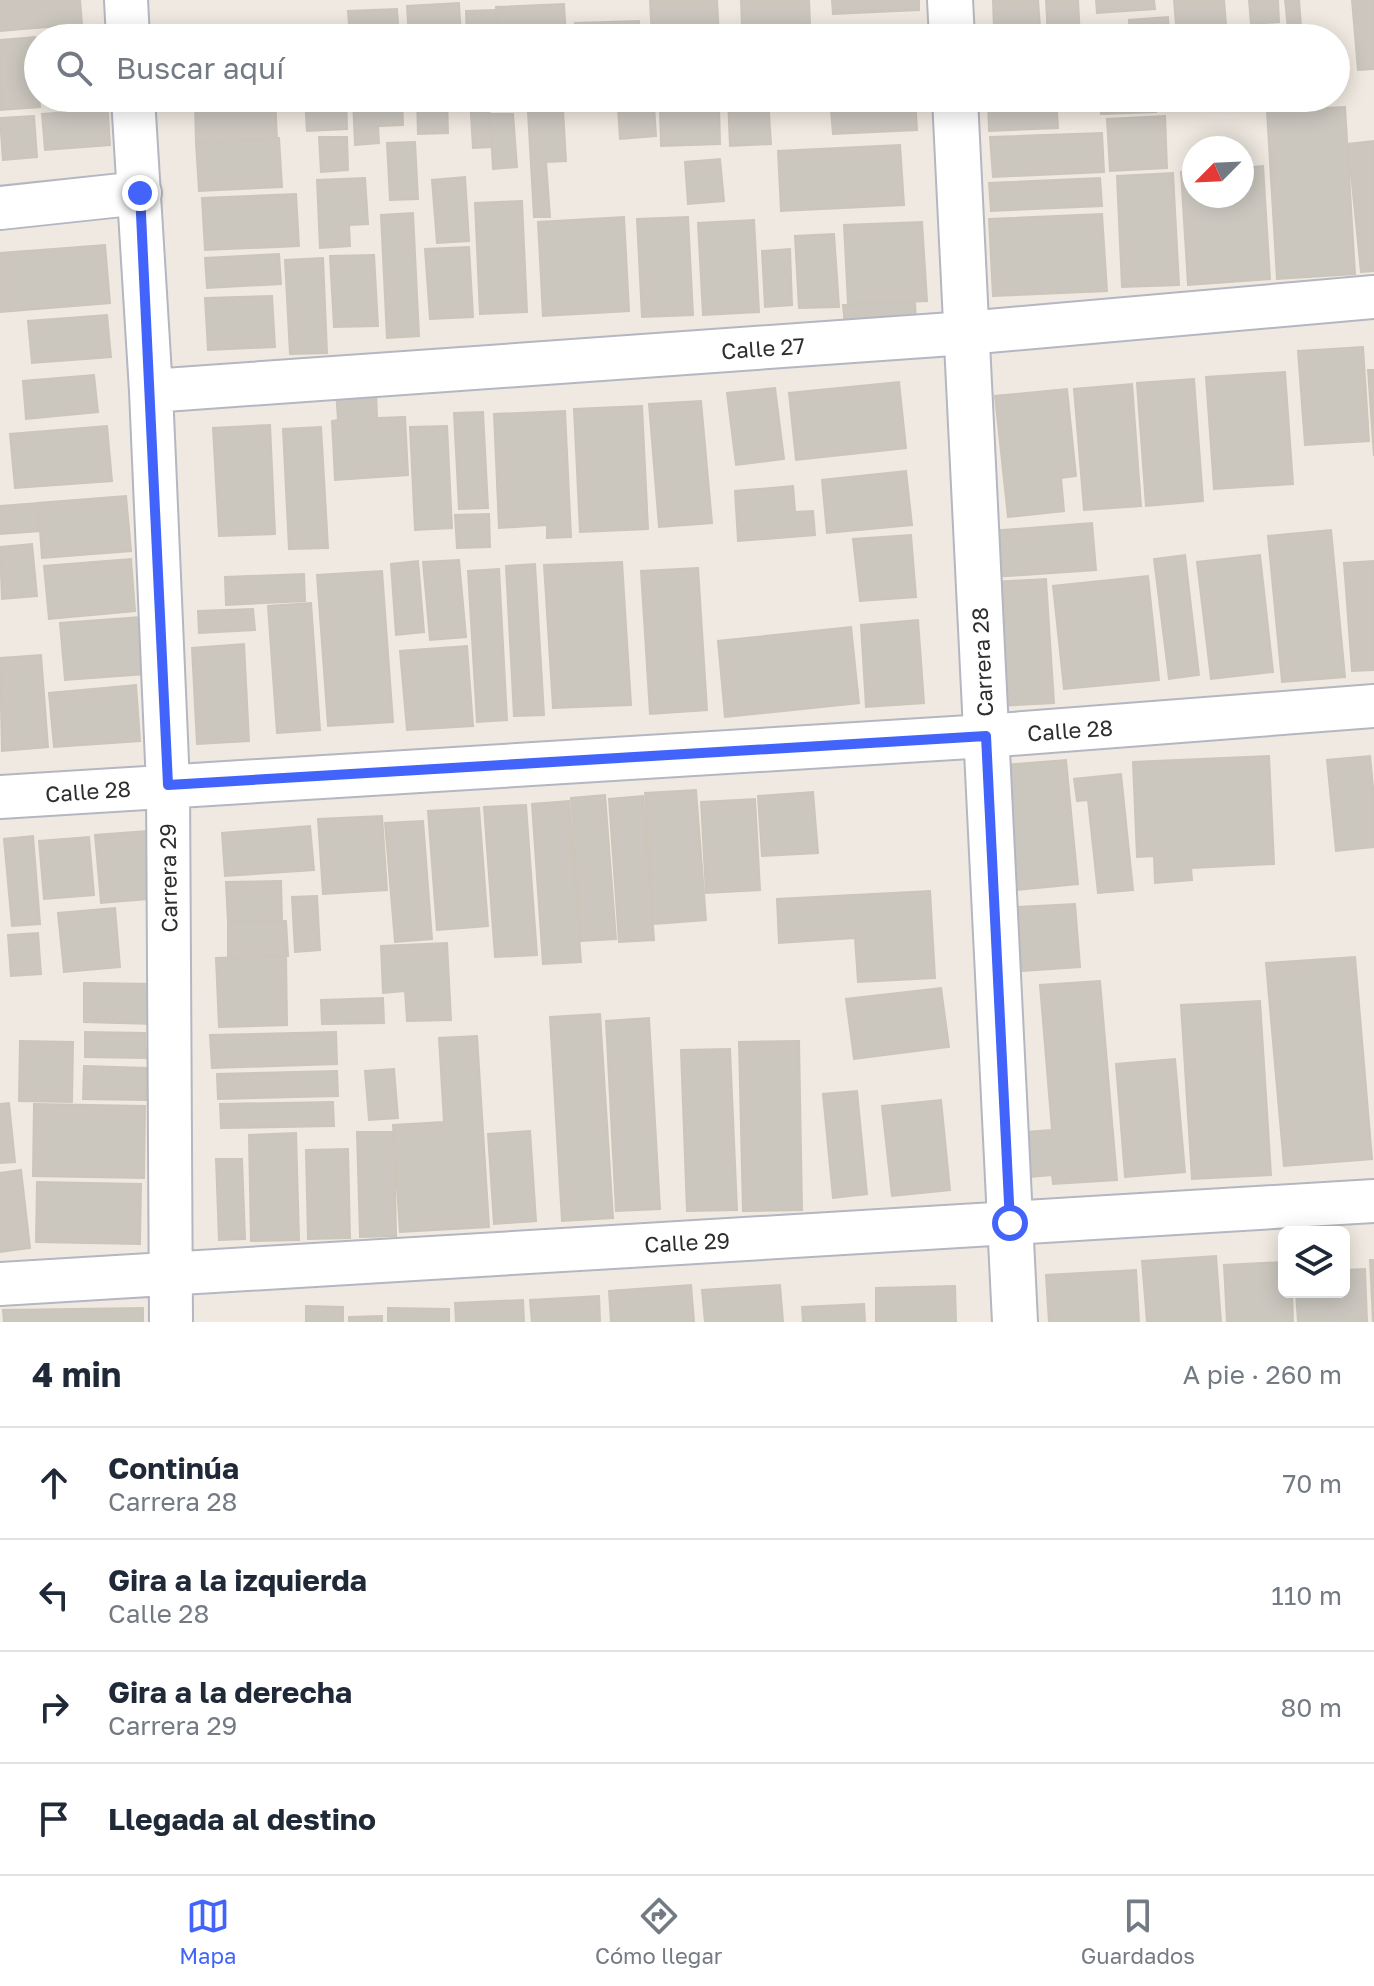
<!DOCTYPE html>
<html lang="es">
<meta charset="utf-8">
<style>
body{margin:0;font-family:"Golos Text",sans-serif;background:#f6f6f7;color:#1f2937}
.controls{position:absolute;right:24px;bottom:24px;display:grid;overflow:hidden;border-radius:12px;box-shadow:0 4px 20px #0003}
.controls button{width:72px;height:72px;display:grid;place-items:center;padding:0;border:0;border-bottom:2px solid #e0e1e3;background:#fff;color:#1f2937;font:40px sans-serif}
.compass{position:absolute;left:1182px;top:136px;width:72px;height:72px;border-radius:50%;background:#fff;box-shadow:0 4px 20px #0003;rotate:246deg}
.stop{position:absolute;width:24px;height:24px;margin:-18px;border:6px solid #4264fb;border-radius:50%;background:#fff}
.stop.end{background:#4264fb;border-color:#fff;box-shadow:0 2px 8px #0008}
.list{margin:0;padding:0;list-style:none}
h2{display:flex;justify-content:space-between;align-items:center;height:104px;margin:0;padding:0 32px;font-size:34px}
h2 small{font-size:26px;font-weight:400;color:#747a83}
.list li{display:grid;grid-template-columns:52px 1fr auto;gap:24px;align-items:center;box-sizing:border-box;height:112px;padding:0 32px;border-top:2px solid #e0e1e3}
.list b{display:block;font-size:30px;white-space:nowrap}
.list p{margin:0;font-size:26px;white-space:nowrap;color:#747a83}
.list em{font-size:26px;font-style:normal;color:#747a83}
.icon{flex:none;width:44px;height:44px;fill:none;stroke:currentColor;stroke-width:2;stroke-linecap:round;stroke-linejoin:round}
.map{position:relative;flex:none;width:1374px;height:1322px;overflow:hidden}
.search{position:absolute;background:#fff;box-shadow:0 4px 20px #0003;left:24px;right:24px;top:24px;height:88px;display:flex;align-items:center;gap:20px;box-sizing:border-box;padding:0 28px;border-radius:44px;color:#747a83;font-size:30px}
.sheet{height:552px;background:#fff}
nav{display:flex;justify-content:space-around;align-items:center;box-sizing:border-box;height:112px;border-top:2px solid #e0e1e3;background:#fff;font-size:22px;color:#747a83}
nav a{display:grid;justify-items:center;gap:4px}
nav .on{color:#4264fb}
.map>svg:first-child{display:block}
.building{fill:#cbc7bf;stroke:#cbc5ba;stroke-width:2}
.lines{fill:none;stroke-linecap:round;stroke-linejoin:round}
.minor-casing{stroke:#b4b7c1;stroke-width:46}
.tertiary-casing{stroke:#b4b7c1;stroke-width:48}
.minor{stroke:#fff;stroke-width:42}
.tertiary{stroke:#fff;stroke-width:44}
.route{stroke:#4264fb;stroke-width:10}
.labels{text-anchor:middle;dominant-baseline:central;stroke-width:6;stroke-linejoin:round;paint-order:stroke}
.street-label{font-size:22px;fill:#2e2e2e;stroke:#fff}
</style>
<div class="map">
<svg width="1374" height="1322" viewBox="0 0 1374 1322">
<rect width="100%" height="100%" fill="#efe9e1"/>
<path class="building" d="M0,0h80l2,24 -82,7z
M650,0h67l2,38h-67z
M741,0h68l1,24 -68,3z
M832,0h87v10l-86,4z
M993,0h45l2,27 -46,2z
M1046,0h32l2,38h-32z
M1096,0h58l1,9 -58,4z
M1174,0h50l3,38h-50z
M1249,0h29l1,22 -28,2z
M1285,0h14l2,27 -13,1z
M1352,0h22v69l-16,1z
M459,3l2,35h-52l-2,-32z
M564,4l2,34h-68l-2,-31z
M397,9l2,29h-49l-2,-27z
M497,10l1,28h-31l-1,-27z
M1168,17l1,21h-39l-1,-18z
M639,21l1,17h-64l-1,-15z
M266,27l1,11h-80v-7z
M343,29v9h-41v-8z
M816,30v8h-50v-6z
M912,30v8h-69l-1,-5z
M1282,30l1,8h-32l-1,-5z
M1041,33v5h-48v-3z
M35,37l5,70 -39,3 -1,-70z
M79,98h28l3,47 -65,5 -3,-36 39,-3z
M305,98h41l1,31 -40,2z
M353,98h49l1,27 -25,1 1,17 -24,2z
M417,98h30l1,35 -30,1z
M470,98h30l1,6h-12l2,43 -18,1z
M500,98h69v2l-68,4z
M580,98h62v4l-62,3z
M728,98h40l3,46 -41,2z
M830,98h85l2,32 -84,4z
M988,98h68l2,30 -69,3z
M1100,98h56v14l-55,2z
M275,99l2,40 -81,4 -1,-40z
M654,105l2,31 -36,3 -2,-32z
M719,106l1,38 -59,2 -1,-37z
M1345,107l10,167 -78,5 -10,-168z
M563,110l3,51 -20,1 4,55h-16l-6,-105z
M490,114h23l4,53 -24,2z
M34,116l3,41 -34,3 -3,-42z
M1165,116l2,52 -57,3 -3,-52z
M1102,133l2,39 -111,5 -3,-40z
M319,137h28l1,33 -27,2z
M279,138l3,49 -83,4 -3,-48z
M1374,141v130l-13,1 -13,-128z
M415,142l3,57 -28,1 -3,-57z
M900,145l4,60 -123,6 -3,-60z
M720,159l4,42 -36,3 -3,-42z
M1263,166l7,113 -82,6 -7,-113 13,-1v25h48v-28z
M1173,173l6,112 -57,2 -5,-111z
M465,177l4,64 -32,2 -5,-63z
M365,178l3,46 -19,1 1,21 -30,2 -3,-68z
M1100,178l2,28 -111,5 -2,-28z
M296,194l3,52 -94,4 -3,-52z
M522,201l5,111 -47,2 -5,-111z
M413,213l6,123 -32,2 -6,-123z
M1102,214l5,77 -114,5 -4,-77z
M624,217l5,94 -86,5 -5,-94z
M688,217l5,98 -51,2 -5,-98z
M754,220l5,92 -56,3 -5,-92z
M922,222l5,79 -79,3 -4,-79z
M834,234l5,73 -40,1 -4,-72z
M105,245l5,58 -110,9v-59z
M469,247l4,70 -43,2 -5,-70z
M790,249l2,56 -27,2 -3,-56z
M279,254l2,30 -74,4 -2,-30z
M374,255l4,71 -44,1 -4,-71z
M323,258l4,95 -37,1 -5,-94z
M272,296l3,51 -67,3 -3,-52z
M915,302l1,21 -71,3 -2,-21z
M107,315l4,42 -79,6 -4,-42z
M1363,347l6,94 -64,4 -7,-94z
M1368,370h6v86z
M1285,372l8,112 -79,5 -8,-112z
M94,375l4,37 -72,7 -3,-38z
M1194,379l9,122 -57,5 -9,-123z
M899,382l7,66 -110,12 -7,-67z
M1132,384l9,122 -57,4 -10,-121z
M775,388l9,71 -48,6 -9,-72z
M376,389l1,29 28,-1 3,58 -73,5 -3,-59 6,-1 -2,-29z
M1067,389l9,87 -15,2 3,33 -56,6 -13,-121z
M701,401l11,122 -53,4 -10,-123z
M642,406l6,123 -68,3 -6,-123z
M565,411l6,126 -24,1v-13l-48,3 -5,-114z
M483,412l5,96 -29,1 -5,-96z
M270,425l5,109 -56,2 -6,-108z
M107,426l5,55 -97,7 -5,-54z
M447,426l5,102 -37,2 -5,-103z
M321,427l7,121 -39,1 -6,-120z
M906,471l6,54 -85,8 -5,-53z
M793,486l2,26 18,-1 2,24 -77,6 -3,-50z
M126,496l5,55 -89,7 -4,-55z
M38,503l2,28 -40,3v-28z
M489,514l1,33 -33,1 -2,-33z
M1092,523l4,47 -102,7 -3,-46z
M1331,530l14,147 -63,5 -14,-146z
M911,535l5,62 -56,4 -7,-62z
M32,544l5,52 -35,3 -2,-52z
M1185,555l14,120 -30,4 -15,-120z
M1260,555l13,117 -62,7 -14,-117z
M131,559l4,52 -86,8 -5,-53z
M459,560l7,77 -36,3 -7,-78z
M418,561l6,71 -28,3 -5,-71z
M1374,561v109l-22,1 -8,-108z
M622,562l9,143 -78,3 -9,-143z
M535,564l9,151 -30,1 -8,-150z
M698,568l9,142 -57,4 -9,-143z
M499,569l8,151 -30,2 -9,-151z
M382,571l11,151 -65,4 -11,-151z
M304,574l1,27 -79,4 -1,-28z
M1148,576l11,104 -95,9 -11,-103z
M1046,579l8,124 -57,3 -6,-124z
M311,603l9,127 -43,3 -9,-127z
M253,609l2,21 -56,3 -1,-22z
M141,617l5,57 -81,6 -5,-57z
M918,620l6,83 -58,4 -5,-82z
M851,627l8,76 -134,14 -7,-76z
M244,644l5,97 -52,3 -5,-96z
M467,646l6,80 -66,4 -7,-79z
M41,655l7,92 -46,4 -2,-93z
M136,685l4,56 -86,6 -5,-54z
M1269,756l5,108 -83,4 1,12 -37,3 -1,-27 -17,1 -4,-95z
M1370,756l4,41v50l-38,4 -9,-91z
M1066,760l12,124 -63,6 -12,-125z
M1121,774l12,116 -35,3 -10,-93 -11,1 -3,-22z
M696,790l10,130 -52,4 -9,-131z
M813,792l5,61 -56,3 -4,-60z
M605,795l11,144 -35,2 -10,-143z
M643,796l11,144 -35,2 -10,-143z
M755,799l5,91 -54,3 -5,-91z
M569,801l12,161 -38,2 -11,-160z
M526,805l11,150 -42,2 -11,-150z
M479,808l9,118 -51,4 -9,-119z
M382,816l5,74 -64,4 -5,-75z
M423,821l9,118 -37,3 -10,-119z
M310,826l4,44 -89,6 -3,-43z
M147,831l4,41 -5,1 2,26 -47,4 -6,-68z
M33,836l7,88 -28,2 -8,-87z
M89,837l5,58 -50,4 -5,-58z
M281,881l1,40 -54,1 -2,-40z
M930,891l5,87 -77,4 -3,-44 -76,5 -2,-44z
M317,896l3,54 -25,2 -3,-55z
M1075,904l5,63 -58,4 -4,-64z
M115,908l5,59 -56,5 -6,-59z
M286,921l2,35 -60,2v-36z
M38,933l3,41 -30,2 -3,-41z
M447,943l4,77 -44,1 -2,-30 -22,2 -2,-47z
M286,956l1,69 -68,2 -3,-69z
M1355,957l17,202 -88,7 -18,-203z
M1100,981l17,199 -64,4 -1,-9 -22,2 -4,-45 26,-2 -12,-145z
M84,983l71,1 -1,40 -70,-2z
M941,988l8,59 -95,12 -8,-60z
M383,998l1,25 -62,1 -1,-24z
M1260,1001l11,174 -79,4 -11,-174z
M600,1014l13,204 -51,3 -12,-204z
M649,1018l11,191 -44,2 -10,-190z
M85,1032l60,1 1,25 -61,-1z
M336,1032l1,32 -125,4 -2,-33z
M477,1036l12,191 -89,5 -7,-107 51,-3 -5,-84z
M20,1041l53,1 -1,60 -53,-1z
M799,1041l3,169 -59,1 -4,-169z
M730,1049l7,161 -50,1 -6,-161z
M1175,1059l10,113 -60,5 -9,-113z
M84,1066l63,2 -1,32 -63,-1z
M394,1069l4,49 -29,2 -4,-49z
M337,1071l1,25 -120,3 -1,-25z
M857,1091l10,103 -34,4 -10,-104z
M941,1100l9,90 -58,6 -10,-90z
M333,1102l1,24 -113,2 -1,-24z
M9,1103l6,59 -15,1v-59z
M34,1104l111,2 -1,72 -111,-2z
M530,1131l6,90 -42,3 -6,-90z
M357,1132h37l2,104 -36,1z
M296,1133l3,107 -48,1 -2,-106z
M348,1149l2,89 -42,1 -2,-89z
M216,1159h26l3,80 -26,1z
M21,1170l9,78 -30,4v-79z
M37,1182l104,2 -1,60 -104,-2z
M1216,1256l5,66h-74l-5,-61z
M1370,1260h4v62h-1z
M1284,1262v30h8l1,30h-66l-3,-57z
M1365,1269l2,53h-69l-2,-30h48v-22z
M1136,1270l3,52h-90l-3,-47z
M691,1285l3,37h-83l-2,-31z
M780,1285l3,37h-78l-3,-32z
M955,1286l1,36h-80v-34z
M599,1296l1,26h-68l-2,-22z
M523,1300l1,22h-68l-1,-19z
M864,1304l1,18h-62l-1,-15z
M306,1306l37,1v15h-37z
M143,1308v14h-139l-1,-12z
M388,1308l61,1v13h-61z
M382,1316v6h-33v-5z"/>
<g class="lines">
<defs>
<path id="minor" d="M126,0l2,38
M133,98l18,293 17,394 3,537
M0,208l140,-15
M151,391l815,-58 408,-36
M0,797l986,-61 388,-30
M0,1284l1374,-83"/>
<path id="tertiary" d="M950,0l2,38
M955,98l60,1224"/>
</defs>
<use href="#minor" class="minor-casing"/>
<use href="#tertiary" class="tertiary-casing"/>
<use href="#minor" class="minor"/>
<use href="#tertiary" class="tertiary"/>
</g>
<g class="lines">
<path class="route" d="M140,193l28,592 818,-49 24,487"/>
</g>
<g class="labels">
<g class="street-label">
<text transform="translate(763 348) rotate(-4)">Calle 27</text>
<text transform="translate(982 662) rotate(-93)">Carrera 28</text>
<text transform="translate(1070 730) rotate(-4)">Calle 28</text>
<text transform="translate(88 791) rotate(-4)">Calle 28</text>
<text transform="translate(168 878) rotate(-91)">Carrera 29</text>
<text transform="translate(687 1242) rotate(-3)">Calle 29</text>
</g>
</g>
</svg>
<div class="controls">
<button><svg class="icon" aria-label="layers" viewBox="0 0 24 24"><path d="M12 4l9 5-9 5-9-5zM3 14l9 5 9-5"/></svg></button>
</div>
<svg class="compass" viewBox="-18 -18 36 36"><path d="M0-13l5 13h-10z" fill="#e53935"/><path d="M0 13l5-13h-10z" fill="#747a83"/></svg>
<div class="stop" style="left:1010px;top:1223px"></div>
<div class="stop end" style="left:140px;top:193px"></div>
<div class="search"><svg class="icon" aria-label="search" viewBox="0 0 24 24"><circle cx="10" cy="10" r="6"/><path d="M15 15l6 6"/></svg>Buscar aquí</div>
</div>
<section class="sheet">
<h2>4 min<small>A pie · 260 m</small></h2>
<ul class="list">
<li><svg class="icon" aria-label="ahead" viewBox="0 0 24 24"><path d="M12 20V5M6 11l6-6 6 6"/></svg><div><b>Continúa</b><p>Carrera 28</p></div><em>70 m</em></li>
<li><svg class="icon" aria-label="left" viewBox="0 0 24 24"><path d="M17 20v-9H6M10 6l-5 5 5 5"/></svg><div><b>Gira a la izquierda</b><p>Calle 28</p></div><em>110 m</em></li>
<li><svg class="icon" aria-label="right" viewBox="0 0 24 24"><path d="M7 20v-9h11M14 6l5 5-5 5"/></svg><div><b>Gira a la derecha</b><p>Carrera 29</p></div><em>80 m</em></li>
<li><svg class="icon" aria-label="arrive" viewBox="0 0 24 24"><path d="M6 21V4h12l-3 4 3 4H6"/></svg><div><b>Llegada al destino</b></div></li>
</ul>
</section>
<nav>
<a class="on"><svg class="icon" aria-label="map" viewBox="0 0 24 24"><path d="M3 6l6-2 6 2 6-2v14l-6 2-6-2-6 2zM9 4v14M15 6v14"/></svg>Mapa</a>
<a><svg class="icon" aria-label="directions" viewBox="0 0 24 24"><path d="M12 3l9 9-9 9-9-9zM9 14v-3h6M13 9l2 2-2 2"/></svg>Cómo llegar</a>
<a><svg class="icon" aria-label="saved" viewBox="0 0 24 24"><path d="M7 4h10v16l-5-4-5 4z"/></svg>Guardados</a>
</nav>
